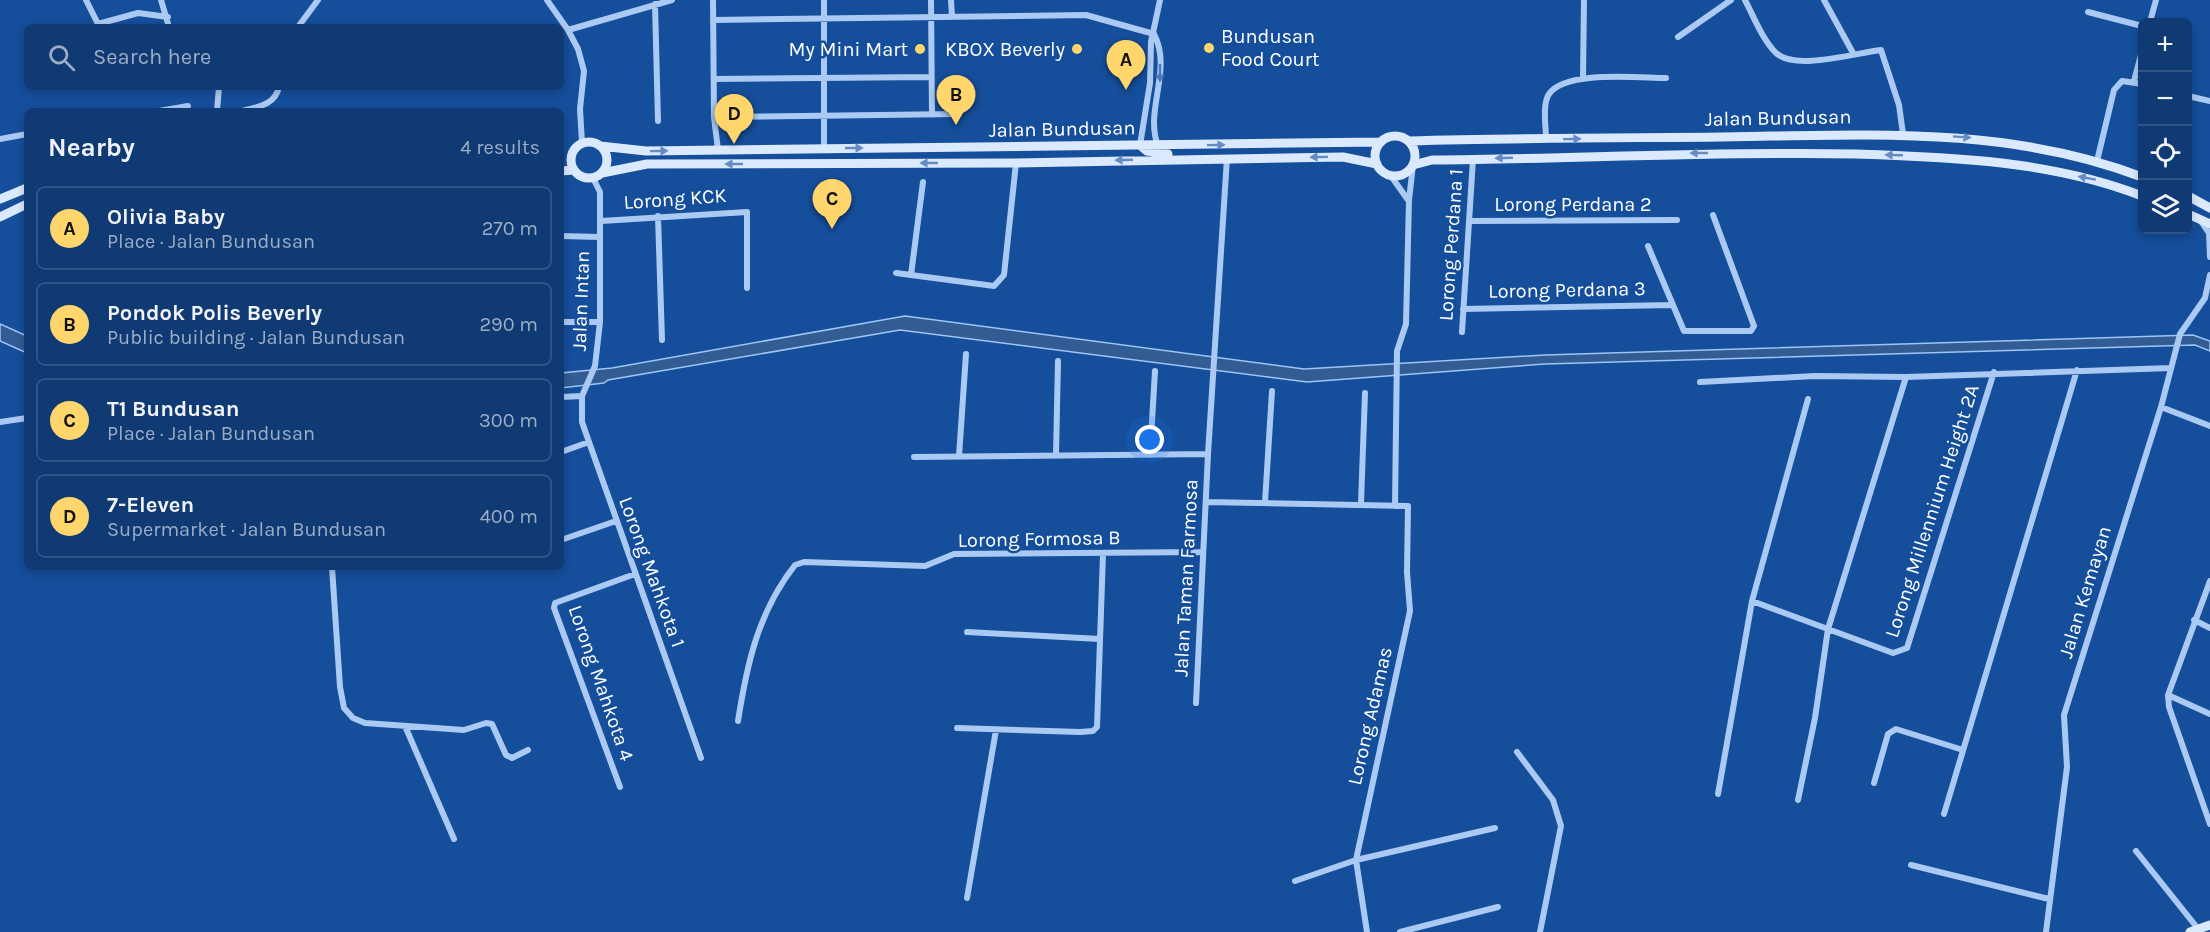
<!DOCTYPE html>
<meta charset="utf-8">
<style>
body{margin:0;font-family:Karla,sans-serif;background:#194179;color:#f1f3f6}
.controls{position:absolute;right:18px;top:18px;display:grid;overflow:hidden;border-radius:9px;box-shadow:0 3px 9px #0003}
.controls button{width:54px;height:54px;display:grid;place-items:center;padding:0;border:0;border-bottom:2px solid #305486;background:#103a74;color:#f1f3f6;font:30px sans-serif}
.you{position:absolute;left:1150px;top:440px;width:21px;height:21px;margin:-15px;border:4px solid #fff;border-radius:50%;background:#1a73e8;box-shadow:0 0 0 9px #1a73e833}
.badge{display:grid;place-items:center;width:39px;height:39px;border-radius:50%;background:#ffd66c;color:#111;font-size:20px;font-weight:700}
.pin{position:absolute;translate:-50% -50px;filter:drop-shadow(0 2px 3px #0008)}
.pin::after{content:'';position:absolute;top:32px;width:21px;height:18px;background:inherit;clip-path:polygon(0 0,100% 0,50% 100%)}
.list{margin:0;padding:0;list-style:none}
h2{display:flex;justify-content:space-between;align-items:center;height:78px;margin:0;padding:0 24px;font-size:26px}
h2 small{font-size:20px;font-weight:400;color:#9cadc5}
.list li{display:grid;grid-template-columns:39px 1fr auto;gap:18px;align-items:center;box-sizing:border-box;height:84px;margin:0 12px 12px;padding:0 12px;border:2px solid #305486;border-radius:9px}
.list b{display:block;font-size:22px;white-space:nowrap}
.list p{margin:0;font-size:20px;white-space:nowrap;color:#9cadc5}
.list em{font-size:20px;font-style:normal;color:#9cadc5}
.icon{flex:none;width:33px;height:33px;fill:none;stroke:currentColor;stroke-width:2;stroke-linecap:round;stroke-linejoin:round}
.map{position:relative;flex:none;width:2210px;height:932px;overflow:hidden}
.search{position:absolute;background:#103a74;box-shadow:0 3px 9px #0003;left:24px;top:24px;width:540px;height:66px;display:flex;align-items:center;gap:15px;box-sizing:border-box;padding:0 21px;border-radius:9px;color:#9cadc5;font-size:22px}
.panel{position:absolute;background:#103a74;box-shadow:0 3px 9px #0003;left:24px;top:108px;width:540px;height:462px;border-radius:9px}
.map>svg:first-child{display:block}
.water{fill:#325c94;stroke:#9dc5f5;stroke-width:1.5}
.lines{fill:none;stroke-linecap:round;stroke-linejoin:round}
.minor{stroke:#abcaf3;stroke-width:6}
.secondary{stroke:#dae9fc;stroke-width:9}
.oneway{fill:#4a79ba}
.oneway2{fill:#648cc2}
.poi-dot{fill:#ffd66c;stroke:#154e9b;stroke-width:2}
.labels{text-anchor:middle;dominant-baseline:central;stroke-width:5;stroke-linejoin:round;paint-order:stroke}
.poi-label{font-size:20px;fill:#fff;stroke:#154e9b;text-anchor:end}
.street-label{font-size:20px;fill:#fff;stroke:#154e9b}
</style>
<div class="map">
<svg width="2210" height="932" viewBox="0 0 2210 932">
<rect width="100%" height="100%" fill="#154e9b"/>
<path class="water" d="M905,316l399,53 241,-14 648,-20 17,6v10l-15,-6 -650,19 -238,18 -407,-52 -292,50 -4,3 -43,5v-15l51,-5z
M0,324l27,12v17l-27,-12z"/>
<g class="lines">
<path class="minor" d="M86,0l12,24 40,-11 30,4
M161,0l8,27
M547,0l21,30 10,19 6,22 -4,38 2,34
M713,0l1,117 4,33
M824,0v148
M931,0l1,115
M951,0l1,17
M1745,0c9,17 17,39 31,53 19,18 79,0 105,-3l18,55 4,29
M1824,0l29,53
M655,4l3,117
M2088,12l54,14
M713,20l373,-5 68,19c19,36 -10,76 4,112
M2150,22l6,-22
M298,27l20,-27
M568,30l104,-30
M1678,37l53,-37
M1583,78l1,-78
M714,79l217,-2
M2134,81l8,-30
M2188,96l22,5
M159,111l29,-5
M217,111l2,-24
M242,111c16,-4 33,-6 37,-24
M714,117l243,-3
M0,139l27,-5
M1546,139c0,-12 -4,-35 3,-45 17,-24 90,-16 117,-16
M1140,145l10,-62 1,-41 9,-42
M2097,161l17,-71 8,-9 20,3
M1391,176l17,24
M658,216l4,124
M601,221l146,-9v76
M1469,221l208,-1
M2201,221l8,12 1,24
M561,236l39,1
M1648,246l36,85h67l3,-5 -41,-111
M896,273l98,13 10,-11 12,-112
M911,275l12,-93
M1463,309l209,-4
M561,322h39
M1462,332l11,-173
M1700,382l115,-6 91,1
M582,396v26l7,20 112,316
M561,397l21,-1 13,-30 5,-44v-130l-7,-14
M2161,407l49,19
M0,422l27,-4
M561,452l28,-10
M1056,455l2,-94
M1150,455l5,-84
M959,456l7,-102
M914,457l294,-3
M1206,502l202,4 -1,66 3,39 -54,249 11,72
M1265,502l7,-111
M1361,503l4,-110
M1395,506l2,-155 9,-27 3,-124 4,-35
M561,540l55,-19
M332,567l8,120 4,21 9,10 12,5 99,7 22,-7 6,1 14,31 6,3 16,-8
M2210,581l-42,114 1,12 41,117
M1752,601l141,52 14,-5 87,-276
M2194,620l16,8
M967,632l133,7
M2168,695l42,19
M1196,703l12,-249 19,-296
M738,721c9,-57 20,-109 57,-156l9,-3 121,4 29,-12 249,-2
M405,726l49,113
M957,728l123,4 13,-1 4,-4 6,-173
M1517,752l36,48 8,26 -21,106
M1874,783l14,-49 8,-5 67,21
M620,787l-66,-179 1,-5 80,-29
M1718,794l34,-193 56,-202
M1798,800l17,-82 13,-89 78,-252 265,-9
M1944,814l133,-444
M2136,851l63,79
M1911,865l138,34
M1295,881l61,-21 139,-32
M967,898l29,-168
M1400,932l98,-25
M2046,932l21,-165 -3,-52 97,-308 19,-73 25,-36 5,-23"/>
<path class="secondary" d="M1375 156a20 20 0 1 1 40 0a20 20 0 1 1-40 0Z
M1409,141c104,-3 208,-3 312,-4 143,-2 286,-12 421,40
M571 160a18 18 0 1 1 36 0a18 18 0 1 1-36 0Z
M1140,145l7,6 21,3
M600,146l46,5 735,-9
M1413,165l19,-5c141,-1 282,-9 424,-6 96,3 197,7 286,42
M561,171l13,-1
M602,173l45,-9 369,-1 327,-6 34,7
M2188,196l22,12
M0,199l27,-11
M2188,214l22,10
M0,217l27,-13
M2190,932l20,-7"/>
</g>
<defs><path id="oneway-solid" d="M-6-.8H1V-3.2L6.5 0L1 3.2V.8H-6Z" transform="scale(1.5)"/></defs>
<use class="oneway" href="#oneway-solid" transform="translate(1160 73) rotate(90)"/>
<g class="oneway2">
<use href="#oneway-solid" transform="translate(1962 137) rotate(4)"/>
<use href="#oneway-solid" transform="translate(1572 139) rotate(-1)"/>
<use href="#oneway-solid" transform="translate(1216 145) rotate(-1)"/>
<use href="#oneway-solid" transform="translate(854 148)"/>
<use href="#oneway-solid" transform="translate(659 151) rotate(-1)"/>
<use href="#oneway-solid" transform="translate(1699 153) rotate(180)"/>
<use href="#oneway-solid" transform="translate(1894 155) rotate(-178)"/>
<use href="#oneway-solid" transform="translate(1319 157) rotate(179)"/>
<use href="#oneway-solid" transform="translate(1504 158) rotate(178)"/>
<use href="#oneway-solid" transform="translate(1124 160) rotate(178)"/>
<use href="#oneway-solid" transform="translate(929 163) rotate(180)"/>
<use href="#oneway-solid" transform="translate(734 164) rotate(-180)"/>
<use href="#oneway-solid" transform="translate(2087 178) rotate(-170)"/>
</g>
<g class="poi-dot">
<circle cx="1209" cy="48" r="6"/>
<circle cx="920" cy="49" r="6"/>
<circle cx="1077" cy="49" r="6"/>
</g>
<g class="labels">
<g class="poi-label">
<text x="1221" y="36" text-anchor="start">Bundusan<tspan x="1221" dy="23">Food Court</tspan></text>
<text x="908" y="49">My Mini Mart</text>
<text x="1065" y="49">KBOX Beverly</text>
</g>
<g class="street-label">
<text transform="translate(1778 118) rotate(-1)">Jalan Bundusan</text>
<text transform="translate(1062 129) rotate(-1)">Jalan Bundusan</text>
<text transform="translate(675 199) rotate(-4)">Lorong KCK</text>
<text x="1573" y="204">Lorong Perdana 2</text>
<text transform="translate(1451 245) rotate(-86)">Lorong Perdana 1</text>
<text transform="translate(1567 290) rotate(-1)">Lorong Perdana 3</text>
<text transform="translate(581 301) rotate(-88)">Jalan Intan</text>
<text transform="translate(1932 511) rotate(-72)">Lorong Millennium Height 2A</text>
<text transform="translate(1039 539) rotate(-1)">Lorong Formosa B</text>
<text transform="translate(652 572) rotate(70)">Lorong Mahkota 1</text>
<text transform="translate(1186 578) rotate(-87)">Jalan Taman Farmosa</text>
<text transform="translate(2085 592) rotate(-73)">Jalan Kemayan</text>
<text transform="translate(601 683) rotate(71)">Lorong Mahkota 4</text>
<text transform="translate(1370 716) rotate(-77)">Lorong Adamas</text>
</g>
</g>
</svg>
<div class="controls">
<button>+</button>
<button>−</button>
<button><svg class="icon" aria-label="locate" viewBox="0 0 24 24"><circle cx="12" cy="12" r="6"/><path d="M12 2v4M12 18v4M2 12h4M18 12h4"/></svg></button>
<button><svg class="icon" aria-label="layers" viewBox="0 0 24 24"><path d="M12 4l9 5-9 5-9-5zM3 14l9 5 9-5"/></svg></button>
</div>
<div class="you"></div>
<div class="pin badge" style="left:1126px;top:90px">A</div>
<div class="pin badge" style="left:956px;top:125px">B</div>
<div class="pin badge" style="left:832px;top:229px">C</div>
<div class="pin badge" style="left:734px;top:144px">D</div>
<div class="search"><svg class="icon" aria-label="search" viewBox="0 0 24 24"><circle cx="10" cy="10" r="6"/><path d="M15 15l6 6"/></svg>Search here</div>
<section class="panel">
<h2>Nearby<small>4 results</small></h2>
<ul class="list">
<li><span class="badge">A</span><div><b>Olivia Baby</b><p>Place · Jalan Bundusan</p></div><em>270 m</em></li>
<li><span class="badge">B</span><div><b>Pondok Polis Beverly</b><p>Public building · Jalan Bundusan</p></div><em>290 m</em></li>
<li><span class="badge">C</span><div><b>T1 Bundusan</b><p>Place · Jalan Bundusan</p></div><em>300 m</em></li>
<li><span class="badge">D</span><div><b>7-Eleven</b><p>Supermarket · Jalan Bundusan</p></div><em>400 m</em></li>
</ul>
</section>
</div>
